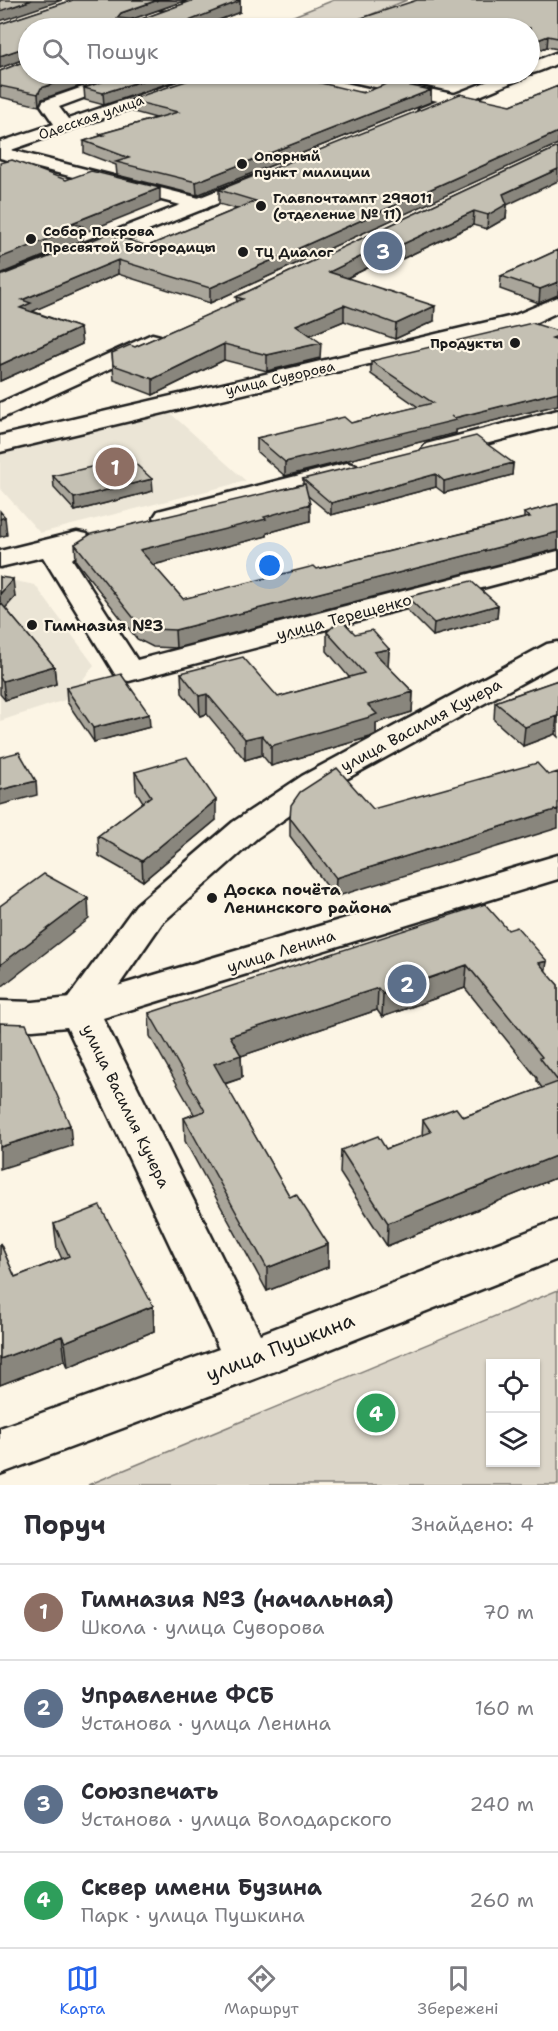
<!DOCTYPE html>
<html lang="uk">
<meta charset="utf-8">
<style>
body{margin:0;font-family:"Shantell Sans",sans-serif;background:#f7f7f7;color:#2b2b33}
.controls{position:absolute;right:18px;bottom:18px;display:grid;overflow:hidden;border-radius:0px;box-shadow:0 2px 4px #0004}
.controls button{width:54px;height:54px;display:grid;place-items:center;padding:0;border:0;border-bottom:2px solid #e1e1e2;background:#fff;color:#2b2b33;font:30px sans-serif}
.you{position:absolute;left:270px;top:566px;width:21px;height:21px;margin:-15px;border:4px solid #fff;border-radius:50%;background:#1a73e8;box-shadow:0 0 0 9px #1a73e833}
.badge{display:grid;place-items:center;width:39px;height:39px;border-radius:50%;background:#2563eb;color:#fff;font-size:20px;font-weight:700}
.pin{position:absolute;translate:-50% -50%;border:3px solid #fff;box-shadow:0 2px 6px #0006}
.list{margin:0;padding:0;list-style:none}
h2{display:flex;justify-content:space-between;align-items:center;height:78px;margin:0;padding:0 24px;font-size:26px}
h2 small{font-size:20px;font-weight:400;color:#7c7c81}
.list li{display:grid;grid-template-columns:39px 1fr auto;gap:18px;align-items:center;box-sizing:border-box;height:96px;padding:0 24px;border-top:2px solid #e1e1e2}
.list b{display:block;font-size:22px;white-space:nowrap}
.list p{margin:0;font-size:20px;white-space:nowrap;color:#7c7c81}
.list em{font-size:20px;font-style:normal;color:#7c7c81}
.icon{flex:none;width:33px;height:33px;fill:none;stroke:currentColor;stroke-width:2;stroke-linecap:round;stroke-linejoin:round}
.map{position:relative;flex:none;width:558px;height:1485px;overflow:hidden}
.search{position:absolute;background:#fff;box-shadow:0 2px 4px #0004;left:18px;right:18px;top:18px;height:66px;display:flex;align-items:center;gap:15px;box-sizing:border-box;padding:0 21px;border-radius:33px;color:#7c7c81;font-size:22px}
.sheet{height:462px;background:#fff}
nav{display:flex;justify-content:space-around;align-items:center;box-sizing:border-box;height:84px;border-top:2px solid #e1e1e2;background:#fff;font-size:16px;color:#7c7c81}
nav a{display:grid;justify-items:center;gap:3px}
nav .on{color:#2563eb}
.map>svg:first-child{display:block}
.built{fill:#ebe5d6}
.green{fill:#dbd5c8;stroke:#7c7872;stroke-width:1.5;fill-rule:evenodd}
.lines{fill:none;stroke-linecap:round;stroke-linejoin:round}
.street-casing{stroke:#1c1c1c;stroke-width:5}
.secondary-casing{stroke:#1c1c1c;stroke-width:5}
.street{fill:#fcf5e5;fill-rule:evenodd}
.secondary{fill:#fcf5e5;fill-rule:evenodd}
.wall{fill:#a9a59a;stroke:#1c1c1c;stroke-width:1.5}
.shaded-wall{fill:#89867d;stroke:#1c1c1c;stroke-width:1.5}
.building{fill:#c4c0b3;stroke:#1c1c1c;stroke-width:1.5}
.poi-dot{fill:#1c1c1c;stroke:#fcf5e5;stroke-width:2}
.labels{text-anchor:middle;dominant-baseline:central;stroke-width:4.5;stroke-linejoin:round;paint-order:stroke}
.far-street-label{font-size:14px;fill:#1c1c1c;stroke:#fcf5e5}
.far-poi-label{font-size:14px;font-weight:bold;fill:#1c1c1c;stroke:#fcf5e5;text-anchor:start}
.street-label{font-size:16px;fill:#1c1c1c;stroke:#fcf5e5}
.poi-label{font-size:16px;font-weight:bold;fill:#1c1c1c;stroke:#fcf5e5;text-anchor:start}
.near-street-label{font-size:20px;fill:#1c1c1c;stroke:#fcf5e5}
</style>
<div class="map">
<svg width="558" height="1485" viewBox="0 0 558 1485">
<rect width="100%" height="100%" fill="#fcf5e5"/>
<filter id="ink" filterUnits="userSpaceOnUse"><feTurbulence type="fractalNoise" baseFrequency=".0167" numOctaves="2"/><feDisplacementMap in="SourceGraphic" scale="12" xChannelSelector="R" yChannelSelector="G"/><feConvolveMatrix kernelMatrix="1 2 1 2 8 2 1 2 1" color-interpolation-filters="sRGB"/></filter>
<g filter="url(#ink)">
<path class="built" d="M170,413l76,68 -206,52 -40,-45v-35z
M0,578l35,7 59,80 -26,34 -68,22z"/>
<path class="green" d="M334,0h73l-69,28 -52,-9z
M558,1290v195h-470zM490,1364h46v98h-46z"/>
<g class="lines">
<defs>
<path id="street" d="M128,0h36l24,4 2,3c-7,7 -55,0 -62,-7z
M120,74h22l-2,3 -81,30 9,12 134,-45h22l-2,3 -211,73 196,50 3,4 -3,4 -7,2 -200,-52v-16l54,-18 -13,-19 2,-4z
M331,74h27l104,22 2,4 -8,5 -117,-26z
M558,297v15l-30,14 -528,126v-16l513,-120z
M152,334l8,2 3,5 -3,5 -160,73v-16z
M558,410v15l-123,32 -9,-3 -4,-5 4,-5z
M347,463l9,2 4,6 -4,6 -188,48 -10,-2 -4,-6 4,-6z
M77,532l10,2 4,6 -19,19 65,101 421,-109v17l-429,113 -11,-2 -75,-122 -43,10v-16z
M558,642v21l-232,127 -69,48 -95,85 -68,98 -14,4 -14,-4 -6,-10 6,-10 70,-96 97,-83 69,-46 245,-132z"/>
<path id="secondary" d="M558,52v11c-9,4 -19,9 -29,11l1,-11z
M506,74h21l-2,3 -93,39h-12l-2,-4 2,-4z
M259,174l7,2 2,4 -2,4 -266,106v-14z
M558,855v24l-455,139 157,316 298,-114v39l-293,116 -265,99v-46l219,-79 -152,-322 -34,3 -33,-1v-28l33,1 47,-5z"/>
</defs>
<use href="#street" class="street-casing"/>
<use href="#secondary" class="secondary-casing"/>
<use href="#street" class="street"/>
<use href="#secondary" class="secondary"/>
</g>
<path class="wall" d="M73,0h114l-55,19 7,1 55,-20h46v12l-42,16h-170v31l-1,-1 -27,10v-44z
M558,0v49l-11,-2 -17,7v-26z
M28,60l14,39 -3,7 -39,-9v-26z
M125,74l-21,31 -19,-5 -1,-12z
M426,74h53l-19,7z
M558,86v58l-348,159 -92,-29 -86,37 48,17 2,16 -82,37v-105l148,-30 89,-37 -18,-5v-14l292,-85z
M431,90v12l-234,93 -80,-20 -1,-10 -32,-12v-12l16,-5v-2l56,-16 -26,-7 -1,-11z
M558,147l-51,58 -1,13 -19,11 -14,-4 -71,34 -10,-3 -45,22 87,43 -39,18 -51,-18 -35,14 11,23 -53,13 -43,-11 -71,35 -39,-15 -2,-27 23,-6 102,-45 -1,-5z
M558,250l-19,53 -39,-14 1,-13z
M558,331v74l-102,25v3l-171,43 -28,-24v-14l94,-15 67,-16 -47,-33v-13z
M513,463l-1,12 -68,18 -8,-6 -105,28 -23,-19 2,25 -43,12v3l-114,29 30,34 134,-30 207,-51v-5l34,-9v45l-382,99 -23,-1 -16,-8 -61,-78 -1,-17 228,-60v-5z
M53,476l100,15 -78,20 -21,-23z
M0,577l15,20 -10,11 49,58 2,18 -51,16 -5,-6z
M407,597l91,8 -1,13 -64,18 -26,-26z
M327,632l28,2 34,15 -1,18 25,25 -1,20 -36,11v11l-6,3 -99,29 -9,-11 -17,5 -38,-46 -7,2 -18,-23 -1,-20 97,24 71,-20 -22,-26z
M558,680v57l-3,-3 -32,12 -29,-26 1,-18z
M66,688l84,39 -56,15 -27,-40z
M135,772l81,48 -73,61 -44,-25 -1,-20 45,-34 -7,-11z
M373,809l-38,88 -45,-61v-18z
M508,930l39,31 -2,10 13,14v192l-171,69 -47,-73 1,-23 45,-1 36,-13 1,-16 40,-3 79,-29 -5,-7v-3l-72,-90 -83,29 -5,-7 -136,46 1,22 -17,6 65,113 38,47v23l-61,24 -82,-150 -1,-23 10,-4 -44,-78 -1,-23z
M54,1224l99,82 1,25 -86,36 -3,-7 -65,25v-142l15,34 47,-18 -5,-11z"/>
<path class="shaded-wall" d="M32,0h30l-62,21v-10z
M158,0h29l-66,23 -4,-5 4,-5z
M229,0h11v12l-42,16h-27z
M548,36l-1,11 -17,7v-11z
M26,47l1,11 -27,10v-12z
M82,74h33l-73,25 -3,7 -1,-12 3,-6z
M163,74h33l-92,31 -1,-12z
M460,74h19l-19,7z
M431,90v12l-234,93 -1,-13z
M558,132v12l-348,159v-15z
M558,169v12l-51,24 -1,13 -19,11 1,-14 15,-21z
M160,188v14l-77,31v7l-83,34v-16l72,-35z
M474,211l-1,14 -71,34 1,-15z
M393,241l-1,15 -64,31 1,-15z
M118,260v14l-87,38 -11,-4 2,-8z
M558,282v13l-19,8 1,-14z
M344,305v16l-48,20v-16z
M435,306l-1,15 -39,18 1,-15z
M80,328l2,16 -82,37v-16z
M321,343l-1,15 -53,13v-16z
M224,344v16l-71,35v-16z
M558,392v13l-102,25v3l-171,43v-14l169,-44z
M513,463l-1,12 -68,18v-12z
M436,474v13l-105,28v-12z
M152,479l1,12 -78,20 -1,-13z
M310,504v17l-43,12v3l-126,32 -1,-18z
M5,517l2,18 -7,2v-18z
M558,532v17l-382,99 -1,-18z
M13,579l2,18 -15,17v-20z
M498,605l-1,13 -64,18 1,-13z
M389,649l-1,19 -14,-16z
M54,666l2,18 -51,16 -2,-19z
M413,692l-1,20 -36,11v11l-6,3 -99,29v-20l97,-41z
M207,694v20l-7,2 -1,-20z
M149,714l1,13 -56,15 -1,-14z
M557,716l-2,18 -32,12 2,-19z
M262,735v20l-17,5v-21z
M36,781l1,14 -37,10v-15z
M216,800v20l-73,61 -1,-20z
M558,809v19l-223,69 1,-19z
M88,898l1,21 -89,69v-23z
M547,961l-3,22 -5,-20z
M467,965l-2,23 -83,29 1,-23z
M378,988l-1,22 -136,46 1,22 -28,9v-23l16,-28z
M70,1125l2,21 -72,23v-22z
M558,1155v22l-171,69 1,-23z
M328,1244v23l-61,24v-23z
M153,1306l1,25 -86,36 -3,-25z
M62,1336l3,24 -65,25v-26z"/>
<path class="building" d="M0,0h32l-32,11z
M73,0h85l-37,13 -4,5 22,2 55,-20h37l9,1 -69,27h-143v21l-2,-2 -26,9v-32z
M417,0h141v38l-10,-2 -18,7v-15h-199z
M28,60v14h54l-41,14 -3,6 -38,-8v-15z
M125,74h38l-60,19 -19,-5z
M207,74h76l80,19 29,-11 39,8 -235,92 -80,-20 13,-4 -45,-17 20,-6 -4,-1 78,-22 -49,-12z
M558,86v46l-348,156 -92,-28 -96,40 9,3 -11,5 60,20 -80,37v-89l108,-42 40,12 108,-45 -37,-11 241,-96 51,11z
M558,147v22l-55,25 4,10 -19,11 -14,-4 -71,33 -10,-3 -64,31 106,34 -39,18 -52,-19 -48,20 25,18 -54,12 -43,-11 -71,35 -40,-14 -1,-12 18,-8 5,2 108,-48 -7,-2z
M12,160l54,20 25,-9 69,17 -88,35 10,3 -82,32v-95z
M558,250v32l-18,7 -39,-13z
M532,323l26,8v5l-6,2 6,2v52l-104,26 -3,-2 5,4 -171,42 -28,-24 87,-21 7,6 82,-20 -62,-42z
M476,436l37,27 -69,18 -8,-7 -105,29 -28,-24z
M129,458l23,21 -78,19 -21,-22z
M305,484l5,20 -46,13 2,2 -126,31 43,49 131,-33 3,3 213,-52 -6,-4 34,-9v28l-383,98 -23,-1 -16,-8 -61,-77 16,-10z
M0,511l5,6 -5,2z
M0,577l13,2 -13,15z
M471,581l27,24 -64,18 -27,-26z
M0,602l54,64 -51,15 -3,-3z
M341,619l14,15 17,-4 17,19 -15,3 39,40 -45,13 9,9 -7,3 -99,29 -9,-11 -17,4 -38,-45 -8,2 -18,-23 62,-16 35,40 86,-24 -37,-41z
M121,674l28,40 -56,14 -27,-40z
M558,680v37l-1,-1 -32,11 -30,-25z
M19,752l17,29 -36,9v-33z
M187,757l29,43 -74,61 -44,-25 53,-40 -16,-24z
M537,763l11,12 10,-3v37l-222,69 -46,-60 1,-13 9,-13 37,-24 36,41z
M44,874l44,24 -88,67v-59z
M485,904l23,26 9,-3 30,34 -8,2 19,22v96l-18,-23 2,-1 -75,-92 -84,29 -5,-6 -148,48 11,19 -27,9 76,133 6,-3 32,50 -61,24 -83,-150 21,-7 -56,-98z
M0,1023l26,1 44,101 -70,22z
M558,1082v73l-170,68 -47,-73 37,-14 8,13 45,-17 -8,-12 33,-12 7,9z
M100,1206l53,100 -88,36 -3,-6 -62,23v-116l15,34 54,-21 -15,-32z"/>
</g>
<g class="poi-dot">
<circle cx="242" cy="164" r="6"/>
<circle cx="261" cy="206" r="6"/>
<circle cx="31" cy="239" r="6"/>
<circle cx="243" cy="252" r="6"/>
<circle cx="515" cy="343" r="6"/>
<circle cx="32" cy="625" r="6"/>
<circle cx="212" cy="898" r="6"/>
</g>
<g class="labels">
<g class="far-street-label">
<text transform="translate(91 117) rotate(-19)">Одесская улица</text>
<text transform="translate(280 378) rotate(-13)">улица Суворова</text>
</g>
<g class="far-poi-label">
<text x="254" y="156">Опорный<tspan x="254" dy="16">пункт милиции</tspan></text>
<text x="273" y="198">Главпочтампт 299011<tspan x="273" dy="16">(отделение № 11)</tspan></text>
<text x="43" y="231">Собор Покрова<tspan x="43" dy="16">Пресвятой Богородицы</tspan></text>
<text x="255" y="252">ТЦ Диалог</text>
<text x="503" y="343" text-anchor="end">Продукты</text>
</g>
<g class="street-label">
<text transform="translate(344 617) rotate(-15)">улица Терещенко</text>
<text transform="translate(421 725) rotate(-28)">улица Василия Кучера</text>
<text transform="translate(281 951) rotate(-17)">улица Ленина</text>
<text transform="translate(126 1106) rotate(64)">улица Василия Кучера</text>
</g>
<g class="poi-label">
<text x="44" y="625">Гимназия №3</text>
<text x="224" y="889">Доска почёта<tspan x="224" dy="18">Ленинского района</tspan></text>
</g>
<g class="near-street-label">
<text transform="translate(280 1347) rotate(-21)">улица Пушкина</text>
</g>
</g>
</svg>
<div class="controls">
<button><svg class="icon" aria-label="locate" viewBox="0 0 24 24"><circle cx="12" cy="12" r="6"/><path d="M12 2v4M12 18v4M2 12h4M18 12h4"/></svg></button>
<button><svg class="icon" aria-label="layers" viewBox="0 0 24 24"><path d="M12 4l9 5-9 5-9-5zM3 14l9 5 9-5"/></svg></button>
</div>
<div class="you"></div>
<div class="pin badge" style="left:115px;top:467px;background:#8d6e63">1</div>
<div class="pin badge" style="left:407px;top:984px;background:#5c6f8a">2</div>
<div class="pin badge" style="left:383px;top:251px;background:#5c6f8a">3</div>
<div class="pin badge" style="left:376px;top:1413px;background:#2e9e5b">4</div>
<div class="search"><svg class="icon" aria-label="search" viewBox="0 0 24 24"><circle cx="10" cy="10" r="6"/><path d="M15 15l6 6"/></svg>Пошук</div>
</div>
<section class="sheet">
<h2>Поруч<small>Знайдено: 4</small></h2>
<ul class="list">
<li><span class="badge" style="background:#8d6e63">1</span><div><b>Гимназия №3 (начальная)</b><p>Школа · улица Суворова</p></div><em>70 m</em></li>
<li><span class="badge" style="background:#5c6f8a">2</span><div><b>Управление ФСБ</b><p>Установа · улица Ленина</p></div><em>160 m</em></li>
<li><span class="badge" style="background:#5c6f8a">3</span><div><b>Союзпечать</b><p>Установа · улица Володарского</p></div><em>240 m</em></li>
<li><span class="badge" style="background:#2e9e5b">4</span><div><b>Сквер имени Бузина</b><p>Парк · улица Пушкина</p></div><em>260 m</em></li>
</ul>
</section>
<nav>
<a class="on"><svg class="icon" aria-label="map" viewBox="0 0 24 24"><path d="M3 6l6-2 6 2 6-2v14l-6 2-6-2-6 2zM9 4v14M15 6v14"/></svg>Карта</a>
<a><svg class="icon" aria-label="directions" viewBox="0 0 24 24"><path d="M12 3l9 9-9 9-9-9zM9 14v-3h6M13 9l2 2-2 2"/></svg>Маршрут</a>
<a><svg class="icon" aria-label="saved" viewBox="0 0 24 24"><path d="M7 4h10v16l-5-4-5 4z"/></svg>Збережені</a>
</nav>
